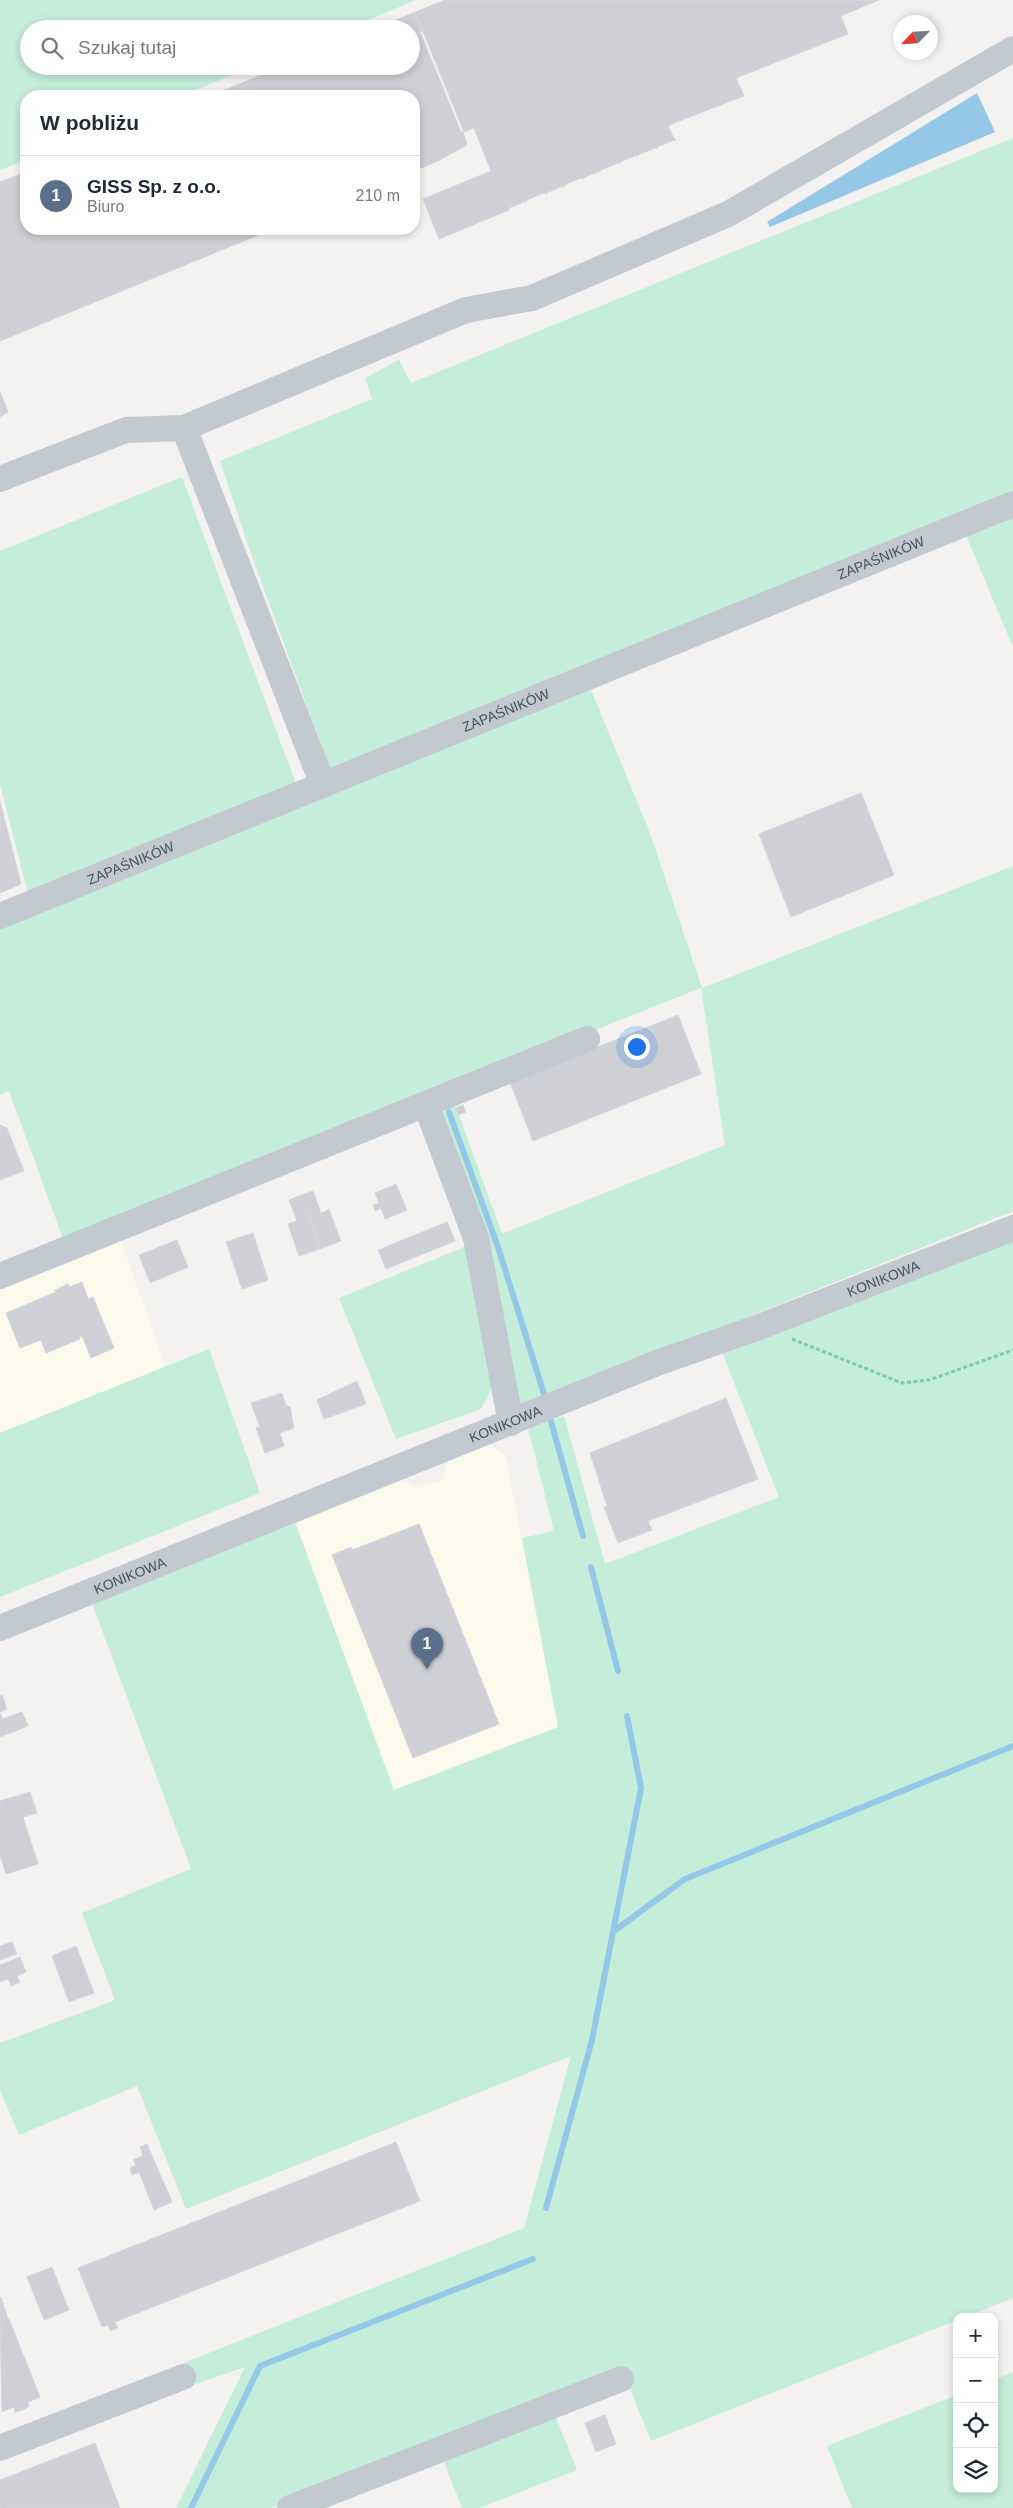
<!DOCTYPE html>
<html lang="pl">
<meta charset="utf-8">
<style>
body{margin:0;font-family:Arial,sans-serif;background:#f6f6f7;color:#1f2937}
.controls{position:absolute;right:15px;bottom:15px;display:grid;overflow:hidden;border-radius:10px;box-shadow:0 2px 8px #0003}
.controls button{width:45px;height:45px;display:grid;place-items:center;padding:0;border:0;border-bottom:1px solid #e0e1e3;background:#fff;color:#1f2937;font:25px sans-serif}
.compass{position:absolute;left:893px;top:15px;width:45px;height:45px;border-radius:50%;background:#fff;box-shadow:0 2px 8px #0003;rotate:245deg}
.you{position:absolute;left:636px;top:1046px;width:18px;height:18px;margin:-12px;border:4px solid #fff;border-radius:50%;background:#1a73e8;box-shadow:0 0 0 8px #1a73e833}
.badge{display:grid;place-items:center;width:32px;height:32px;border-radius:50%;background:#d93025;color:#fff;font-size:16px;font-weight:700}
.pin{position:absolute;translate:-50% -41px;filter:drop-shadow(0 1px 2px #0008)}
.pin::after{content:'';position:absolute;top:26px;width:18px;height:15px;background:inherit;clip-path:polygon(0 0,100% 0,50% 100%)}
.list{margin:0;padding:0;list-style:none}
h2{display:flex;justify-content:space-between;align-items:center;height:65px;margin:0;padding:0 20px;font-size:21px}
h2 small{font-size:16px;font-weight:400;color:#747a83}
.list li{display:grid;grid-template-columns:32px 1fr auto;gap:15px;align-items:center;box-sizing:border-box;height:80px;padding:0 20px;border-top:1px solid #e0e1e3}
.list b{display:block;font-size:19px;white-space:nowrap}
.list p{margin:0;font-size:16px;white-space:nowrap;color:#747a83}
.list em{font-size:16px;font-style:normal;color:#747a83}
.icon{flex:none;width:28px;height:28px;fill:none;stroke:currentColor;stroke-width:2;stroke-linecap:round;stroke-linejoin:round}
.map{position:relative;flex:none;width:1013px;height:2508px;overflow:hidden}
.search{position:absolute;background:#fff;box-shadow:0 2px 8px #0003;left:20px;top:20px;width:400px;height:55px;display:flex;align-items:center;gap:12px;box-sizing:border-box;padding:0 18px;border-radius:28px;color:#747a83;font-size:19px}
.panel{position:absolute;background:#fff;box-shadow:0 2px 8px #0003;left:20px;top:90px;width:400px;height:145px;border-radius:20px}
.map>svg:first-child{display:block}
.commercial{fill:#fbfaed}
.green{fill:#c4edda}
.water{fill:#94c8e6}
.lines{fill:none;stroke-linecap:round;stroke-linejoin:round}
.stream{stroke:#94c8e6;stroke-width:6}
.building{fill:#ced0d5;stroke:#d6d6dc}
.path{stroke:#7ec9b0;stroke-width:3;stroke-dasharray:4 2.5;stroke-linecap:butt}
.minor{stroke:#c3c9d1;stroke-width:26}
.labels{text-anchor:middle;dominant-baseline:central;stroke-width:4;stroke-linejoin:round;paint-order:stroke}
.street-label{font-size:14px;fill:#4a515d;stroke:#fff}
</style>
<div class="map">
<svg width="1013" height="2508" viewBox="0 0 1013 2508">
<rect width="100%" height="100%" fill="#f3f2f1"/>
<path class="commercial" d="M119,1236l47,131 -166,66v-149z
M489,1445l16,9 53,273 -164,63 -99,-268 104,-43 20,9 23,-8 6,-19z"/>
<path class="green" d="M0,0h416l-70,29h-317v37h225l-73,30h-155v64l-26,10z
M1013,138v355l-683,276 -80,-218 -30,-90 152,-62 -7,-21 34,-18 12,23z
M182,477l114,307 -268,109 -28,-109v-233z
M1013,513v134l-48,-114z
M589,685l61,148 52,155 311,-122v345l-493,197 -78,-298 12,-8 48,132 223,-89 -24,-157 -637,253 -55,-150 -9,4v-170z
M1013,1238v1060l-47,19h-9v3l-306,121 -29,-72 -351,139h-95l69,-141 -55,19 -9,-22 343,-136 47,-172 -385,153 -49,-123 -118,49 -19,-45v-47l115,-43 -33,-87 109,-44 -99,-266 203,-81 99,268 164,-63 -36,-189 32,-7 -26,-103 36,-12 41,148 174,-67 -57,-145z
M467,1246l26,140 -12,23 -85,30 -57,-141z
M209,1349l51,144 -260,104v-164z
M1013,2372v136h-161l-25,-62 130,-51v94h37v-109z
M554,2413l23,57 -98,38h-17l-20,-51z"/>
<path class="water" d="M977,93l18,39 -225,95 -3,-5z"/>
<g class="lines">
<path class="stream" d="M449,1112l49,135 47,150
M550,1418l33,118
M591,1567l27,104
M614,1931l71,-52 328,-133
M546,2208l46,-168 49,-252 -14,-72
M191,2508l69,-142 273,-107"/>
</g>
<path class="building" d="M445,0h434l-38,16 7,18 -112,44 8,18 -75,29 -1,2 8,14 -2,-1 -17,7 1,2 -3,-1 -17,7 -1,2v-2l-17,7v2l-2,-1 -17,7 -1,2v-1l-17,7 1,1 -3,-1 -17,7 -1,3v-2l-17,7 1,2 -3,-2 -17,7 -1,3v-2l-17,7v2l-70,29 -16,-40 68,-28 -17,-43 -10,4 -49,-120z
M415,12l7,19 -2,1 41,100h2l4,13 -29,16 -24,10v-75h-204l73,-30h128v-37h-36z
M26,172v57h247l-273,112v-159z
M0,392l8,20 -8,5z
M861,793l33,82 -103,42 -32,-83z
M0,801l21,83 -21,9z
M678,1015l23,59 -168,67 -23,-59z
M463,1105l3,7 -8,3 -2,-7z
M0,1125l7,3 17,43 -24,9z
M396,1184l11,26 -22,9 -4,-11 -6,3 -2,-6 6,-2 -4,-10z
M313,1191l8,22 8,-3 12,31 -21,8 -19,-54z
M301,1195l19,54 -21,7 -11,-32 9,-3 -8,-21z
M447,1222l8,19 -69,28 -8,-19z
M253,1233l15,47 -26,9 -16,-47z
M177,1240l11,27 -38,16 -11,-28z
M82,1282l6,17 5,-2 21,51 -23,10 -9,-22 -3,1 1,2 -34,14 -5,-13 -21,8 -14,-35 50,-21 -1,-2 13,-6 1,3z
M357,1381l9,23 -42,15 -7,-19z
M282,1393l4,12 4,2 4,21 -14,5 4,13 -19,7 -9,-25 4,-1 -9,-24z
M726,1398l32,81 -110,42 4,9 -34,13 -14,-36 3,-1 -17,-53z
M419,1524l80,200 -86,34 -81,-203 19,-8 1,3z
M2,1695l5,14 -7,3v-16z
M22,1712l6,14 -20,8 -6,-15z
M0,1713l8,21 -8,3z
M30,1792l7,21 -14,4 15,47 -32,10 -6,-19v-54z
M12,1942l5,12 -17,6v-14z
M76,1946l18,47 -25,9 -17,-46z
M20,1957l6,15 -9,4 3,6 -9,4 -3,-7 -8,3v-17z
M396,2142l24,59 -305,121 3,6 -8,3 -2,-6 -6,2 -24,-59z
M147,2144l25,58 -18,8 -15,-38 -7,3 -2,-7 6,-3 -3,-5 10,-4 -3,-9z
M52,2267l17,43 -25,10 -17,-43z
M1,2297l7,22 -8,3v-24z
M9,2319l31,78 -12,5 1,4 -6,4 -8,2 -1,-5 -12,5 -2,-90z
M605,2415l11,29 -20,8 -11,-29z
M95,2443l25,65h-120v-28z"/>
<g class="lines">
<path class="path" d="M792,1339l110,44 27,-3 84,-30"/>
<g class="minor">
<path d="M184,428l139,357"/>
<path d="M0,479l126,-49 58,-2 282,-118 66,-12 196,-84 285,-165"/>
<path id="s1" d="M0,916l1013,-412"/>
<path d="M426,1105l50,133 35,185"/>
<path d="M0,1276l587,-237"/>
<path id="s2" d="M0,1628l657,-265 105,-37 251,-98"/>
<path d="M0,2448l183,-71"/>
<path d="M290,2508l331,-129"/>
</g>
</g>
<g class="labels">
<g class="street-label">
<text stroke="none"><textPath href="#s1" startOffset="951">ZAPAŚNIKÓW</textPath></text>
<text stroke="none"><textPath href="#s1" startOffset="546">ZAPAŚNIKÓW</textPath></text>
<text stroke="none"><textPath href="#s1" startOffset="141">ZAPAŚNIKÓW</textPath></text>
<text stroke="none"><textPath href="#s2" startOffset="950">KONIKOWA</textPath></text>
<text stroke="none"><textPath href="#s2" startOffset="545">KONIKOWA</textPath></text>
<text stroke="none"><textPath href="#s2" startOffset="140">KONIKOWA</textPath></text>
</g>
</g>
</svg>
<div class="controls">
<button>+</button>
<button>−</button>
<button><svg class="icon" aria-label="locate" viewBox="0 0 24 24"><circle cx="12" cy="12" r="6"/><path d="M12 2v4M12 18v4M2 12h4M18 12h4"/></svg></button>
<button><svg class="icon" aria-label="layers" viewBox="0 0 24 24"><path d="M12 4l9 5-9 5-9-5zM3 14l9 5 9-5"/></svg></button>
</div>
<svg class="compass" viewBox="-18 -18 36 36"><path d="M0-13l5 13h-10z" fill="#e53935"/><path d="M0 13l5-13h-10z" fill="#747a83"/></svg>
<div class="you"></div>
<div class="pin badge" style="left:427px;top:1669px;background:#5c6f8a">1</div>
<div class="search"><svg class="icon" aria-label="search" viewBox="0 0 24 24"><circle cx="10" cy="10" r="6"/><path d="M15 15l6 6"/></svg>Szukaj tutaj</div>
<section class="panel">
<h2>W pobliżu<small></small></h2>
<ul class="list">
<li><span class="badge" style="background:#5c6f8a">1</span><div><b>GISS Sp. z o.o.</b><p>Biuro</p></div><em>210 m</em></li>
</ul>
</section>
</div>
